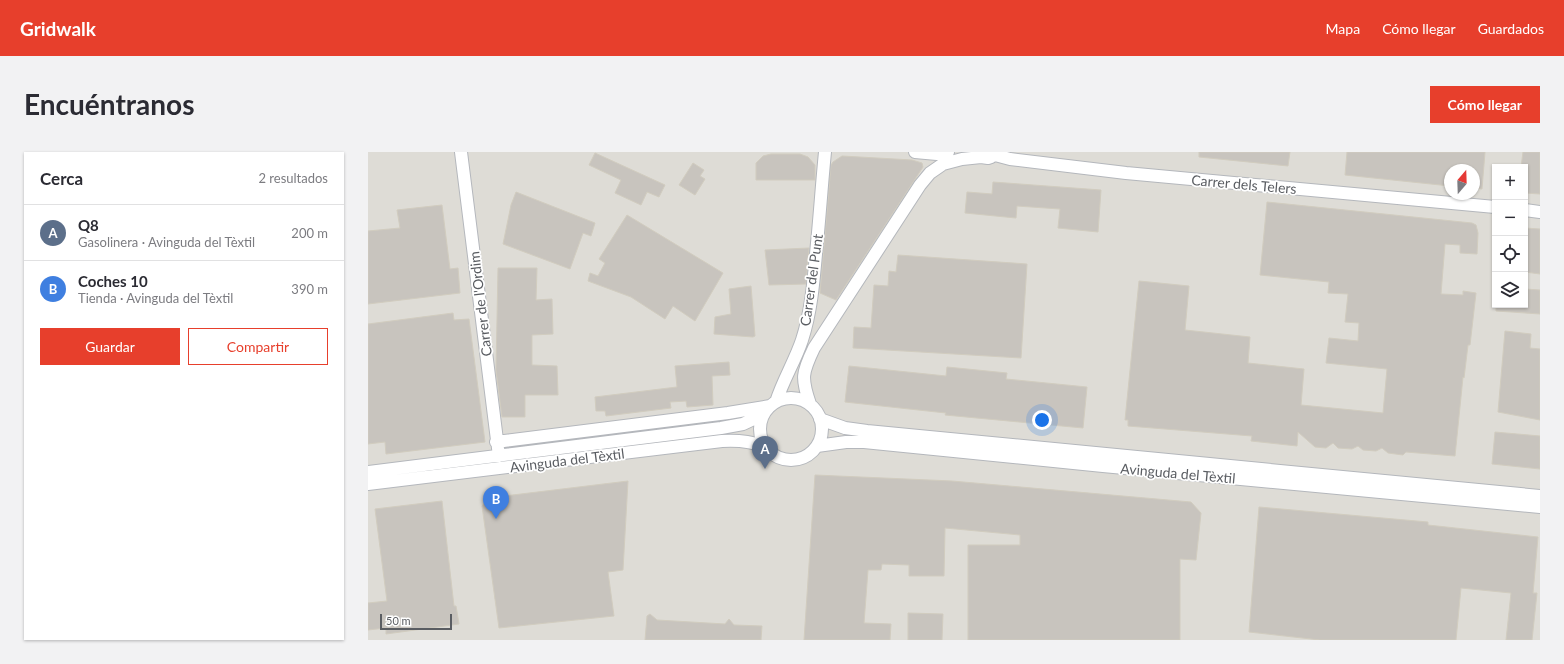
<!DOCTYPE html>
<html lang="es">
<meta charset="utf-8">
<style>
body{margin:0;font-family:Lato,sans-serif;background:#f2f2f3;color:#2b2b33}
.controls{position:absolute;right:12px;top:12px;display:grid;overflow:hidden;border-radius:0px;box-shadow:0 1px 3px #0004}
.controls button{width:36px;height:36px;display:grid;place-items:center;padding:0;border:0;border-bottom:1px solid #e1e1e2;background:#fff;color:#2b2b33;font:20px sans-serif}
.compass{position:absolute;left:1076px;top:12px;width:36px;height:36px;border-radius:50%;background:#fff;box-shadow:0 1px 3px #0004;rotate:19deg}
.scale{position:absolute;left:12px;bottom:10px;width:72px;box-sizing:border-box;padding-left:4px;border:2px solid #5a5d62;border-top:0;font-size:11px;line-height:14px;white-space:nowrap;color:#5a5d62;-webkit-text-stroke:3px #fff;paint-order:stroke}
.you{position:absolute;left:674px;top:268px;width:14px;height:14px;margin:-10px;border:3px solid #fff;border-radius:50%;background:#1a73e8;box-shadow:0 0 0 6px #1a73e833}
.badge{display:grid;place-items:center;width:26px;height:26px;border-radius:50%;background:#e73f2c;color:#fff;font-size:13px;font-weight:700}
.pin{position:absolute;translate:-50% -33px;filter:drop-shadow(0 1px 2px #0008)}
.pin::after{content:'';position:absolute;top:21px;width:14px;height:12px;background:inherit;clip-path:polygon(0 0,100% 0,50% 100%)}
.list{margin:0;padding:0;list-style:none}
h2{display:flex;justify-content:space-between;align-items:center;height:52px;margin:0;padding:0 16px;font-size:17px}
h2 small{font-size:13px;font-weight:400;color:#7c7c81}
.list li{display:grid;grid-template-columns:26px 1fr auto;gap:12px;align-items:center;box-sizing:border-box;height:56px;padding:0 16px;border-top:1px solid #e1e1e2}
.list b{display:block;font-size:15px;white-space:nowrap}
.list p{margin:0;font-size:13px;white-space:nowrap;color:#7c7c81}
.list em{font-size:13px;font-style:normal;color:#7c7c81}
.actions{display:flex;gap:8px;padding:12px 16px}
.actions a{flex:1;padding:9px 0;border:1px solid #e73f2c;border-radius:0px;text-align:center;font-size:14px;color:#e73f2c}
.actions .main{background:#e73f2c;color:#fff}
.icon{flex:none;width:22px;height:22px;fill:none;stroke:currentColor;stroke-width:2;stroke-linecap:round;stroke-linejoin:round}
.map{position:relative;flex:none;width:1172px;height:488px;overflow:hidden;border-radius:0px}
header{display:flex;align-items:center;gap:24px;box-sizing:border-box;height:56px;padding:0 20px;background:#e73f2c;color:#fff}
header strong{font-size:19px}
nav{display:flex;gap:22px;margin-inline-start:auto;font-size:14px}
.intro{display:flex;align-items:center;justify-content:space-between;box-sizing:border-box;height:96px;padding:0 24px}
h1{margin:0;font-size:28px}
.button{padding:10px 18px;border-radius:0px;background:#e73f2c;color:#fff;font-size:14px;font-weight:700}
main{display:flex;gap:24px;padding:0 24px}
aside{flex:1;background:#fff;border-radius:0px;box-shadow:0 1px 3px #0004}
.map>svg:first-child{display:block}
.industrial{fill:#dedcd6;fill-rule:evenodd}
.building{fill:#c8c4be;stroke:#d1ccbf}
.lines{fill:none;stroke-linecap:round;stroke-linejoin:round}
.minor-casing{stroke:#b4b7bc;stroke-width:14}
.minor{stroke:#fff;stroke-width:12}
.labels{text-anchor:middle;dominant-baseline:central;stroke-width:3.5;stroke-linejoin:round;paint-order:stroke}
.street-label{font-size:14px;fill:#5a5d62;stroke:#fff}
</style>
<header>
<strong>Gridwalk</strong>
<nav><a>Mapa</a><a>Cómo llegar</a><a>Guardados</a></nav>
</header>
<div class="intro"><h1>Encuéntranos</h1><a class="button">Cómo llegar</a></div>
<main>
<aside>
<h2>Cerca<small>2 resultados</small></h2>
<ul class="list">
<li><span class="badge" style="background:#5c6f8a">A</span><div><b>Q8</b><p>Gasolinera · Avinguda del Tèxtil</p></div><em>200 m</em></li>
<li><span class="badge" style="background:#3f7fe0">B</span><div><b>Coches 10</b><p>Tienda · Avinguda del Tèxtil</p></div><em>390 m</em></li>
</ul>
<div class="actions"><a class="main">Guardar</a><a>Compartir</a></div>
</aside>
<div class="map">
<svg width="1172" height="488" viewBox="0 0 1172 488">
<rect width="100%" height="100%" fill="#edeae1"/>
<path class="industrial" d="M0,0h1172v488h-1172zM1127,15h30v138h-30zM1082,18h24v24h-24z"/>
<path class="building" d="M831,0h91l-2,14 -89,-9z
M979,0h138l-3,37 -8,-1v-18h-24v16l-105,-11z
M1155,0h17v42l-15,-1v-26h-4z
M227,1l70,32 -6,12 -12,-5 -6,13 -26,-12 6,-13 -32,-15z
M403,2h29l8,3 7,8v15h-59v-17l7,-7z
M474,4l70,4 10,3 1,4 -87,133 -16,-7 11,-128 2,-3z
M325,11l11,7 -4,6 5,3 -10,16 -16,-10z
M625,30l108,8 -3,42 -40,-4 2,-19 -43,-3 -1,12 -51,-5 2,-21 25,2z
M148,40l79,31 -4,13 -8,-3 -13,36 -67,-25 8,-39z
M899,50l205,21 4,2 2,8 -1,21 -17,-1v-8l-15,-1 -4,50 22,1v-4l13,2 -6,52h-2l-4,33 -1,-1 -8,79 -49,-4 -3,3 -15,-2 -6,-5 -6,3 -13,-1 -5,-4 -6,3 -14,-1 -5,-5 -7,5 -11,-1 -17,-15 -1,14 -46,-5 1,-5 -124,-10v-6h-3l14,-139 50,5 -4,44 65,7 -2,26 56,6 -3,36 82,8 4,-44 -61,-6 3,-25 29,3 1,-18 -14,-1 3,-28 -20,-1 1,-11 -69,-7z
M74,53l8,64 8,-1 2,25 -92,11v-73l32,-3 -3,-18z
M259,63l96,58 -28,48 -22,-15 -8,13 -34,-22 -43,-16 2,-8 8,3 7,-13 -6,-4z
M1157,76l15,1v45l-15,-2z
M441,96l-3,36 -37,1 -4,-35z
M530,103l129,9 -6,94 -168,-10 1,-21 17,1 3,-43 14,1 1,-15 7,1z
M130,116h39l-1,32 16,-1 1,35 -21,1v30l25,1 1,29h-33v22h-23l-6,-47z
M383,134l4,50 -2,1 -39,-3 1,-17 16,-3 -2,-25z
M1157,137l15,1v24l-44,-3v-6h29z
M85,161l1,7 15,-1 16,123 -99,12 -1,-12 -17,2v-120z
M1137,179l26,3 -1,14 10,1v71l-42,-8z
M361,210l1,13 -18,1 1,29 -26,2 -1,-6 -16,1 1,6 -65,8 -1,-5h-9l-1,-14 82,-10 -2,-21z
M481,214l97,10 1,-9 60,6 -1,6 81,8 -4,41 -138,-13 1,-2 -101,-11z
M1127,280l45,4v33l-48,-5z
M447,323l137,6 239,21 10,11 -5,47 -16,-1v81h-212v-95h52v-10l-75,-7 -1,48h-35v-11l-27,-1 -1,6h-13l-4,53 27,1 -1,16h-86z
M260,329l-5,89 -15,2 6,44 -115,12 -17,-122 6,-8z
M74,349l12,105h2l3,18 -73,10v-6l-18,2v-27l19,-2 -12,-92z
M891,355l169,15v3l110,12 -5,56h4l-5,47h-26l5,-47 -50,-5 -5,52h-136l-71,-8z
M540,461l35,1 -1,26h-34z
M282,462l7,6 68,4 4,-5 5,6 28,1 -1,14h-116l2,-24z"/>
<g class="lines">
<defs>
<path id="minor" d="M93,0l38,304
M547,0l22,2 11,-2
M627,3l15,4 116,14 369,34
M1157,58l15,2
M392 277a31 31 0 1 1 62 0a31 31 0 1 1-62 0Z
M408,250c7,-22 19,-41 26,-62 10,-31 12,-64 15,-97 3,-30 5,-61 8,-91
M442,252c-9,-26 -8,-31 4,-56l106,-163 10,-12 13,-9 19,-5 19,-2 7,1 3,-1 6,-5
M452,267l25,9 22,3 673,65
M128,290l232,-29 42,-7
M449,294l29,-4h18l239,24 437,41
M0,320l353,-44 22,-4 21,-10
M0,332l354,-43c16,-1 29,0 44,6"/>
</defs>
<use href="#minor" class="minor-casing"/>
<use href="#minor" class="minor"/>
</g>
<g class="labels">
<g class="street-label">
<text transform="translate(876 32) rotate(5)">Carrer dels Telers</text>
<text transform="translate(443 128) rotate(-82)">Carrer del Punt</text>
<text transform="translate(112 152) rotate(-97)">Carrer de l'Ordim</text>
<text transform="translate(199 308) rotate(-7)">Avinguda del Tèxtil</text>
<text transform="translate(810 321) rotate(5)">Avinguda del Tèxtil</text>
</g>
</g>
</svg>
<div class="controls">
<button>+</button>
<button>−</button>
<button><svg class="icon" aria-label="locate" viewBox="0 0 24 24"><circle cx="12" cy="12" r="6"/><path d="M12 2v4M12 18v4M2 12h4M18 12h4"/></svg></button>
<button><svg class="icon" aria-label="layers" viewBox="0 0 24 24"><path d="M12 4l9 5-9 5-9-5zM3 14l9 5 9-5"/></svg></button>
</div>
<svg class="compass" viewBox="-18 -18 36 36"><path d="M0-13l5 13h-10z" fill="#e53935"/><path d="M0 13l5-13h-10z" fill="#7c7c81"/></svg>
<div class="scale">50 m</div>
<div class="you"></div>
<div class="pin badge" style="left:397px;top:317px;background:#5c6f8a">A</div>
<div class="pin badge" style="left:128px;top:367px;background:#3f7fe0">B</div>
</div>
</main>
